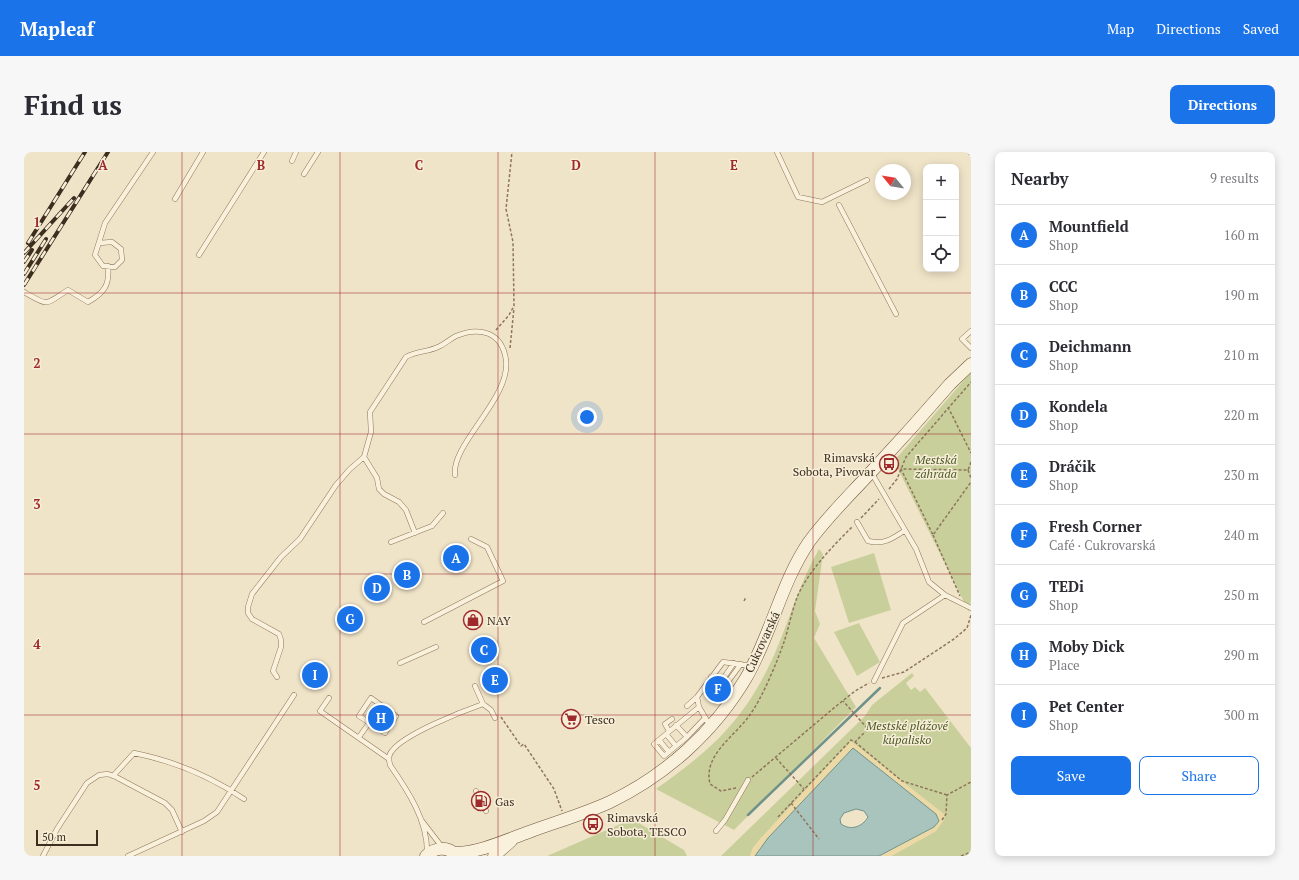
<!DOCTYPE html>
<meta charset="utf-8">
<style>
body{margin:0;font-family:"PT Serif",serif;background:#f7f7f7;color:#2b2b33}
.controls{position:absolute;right:12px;top:12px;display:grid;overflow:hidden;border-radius:8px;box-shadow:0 2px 10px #0003}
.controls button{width:36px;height:36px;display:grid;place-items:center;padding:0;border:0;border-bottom:1px solid #e1e1e2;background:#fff;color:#2b2b33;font:20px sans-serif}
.compass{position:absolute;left:851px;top:12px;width:36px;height:36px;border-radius:50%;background:#fff;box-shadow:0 2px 10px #0003;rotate:300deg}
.scale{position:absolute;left:12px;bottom:10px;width:62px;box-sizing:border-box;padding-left:4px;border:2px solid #3d2e20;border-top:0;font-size:11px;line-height:14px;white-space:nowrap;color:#3d2e20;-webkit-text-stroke:3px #f7eed8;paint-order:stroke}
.you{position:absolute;left:563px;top:265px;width:14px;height:14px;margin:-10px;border:3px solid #fff;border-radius:50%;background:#1a73e8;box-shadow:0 0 0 6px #1a73e833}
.badge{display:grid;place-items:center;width:26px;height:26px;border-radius:50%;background:#1a73e8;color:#fff;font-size:13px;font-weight:700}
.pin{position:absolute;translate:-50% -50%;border:2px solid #fff;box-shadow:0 1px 4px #0006}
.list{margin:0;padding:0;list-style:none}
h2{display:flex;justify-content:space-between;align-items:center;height:52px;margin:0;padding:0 16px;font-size:17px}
h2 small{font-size:13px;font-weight:400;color:#7c7c81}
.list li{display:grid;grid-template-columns:26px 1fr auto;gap:12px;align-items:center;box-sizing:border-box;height:60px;padding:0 16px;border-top:1px solid #e1e1e2}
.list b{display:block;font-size:15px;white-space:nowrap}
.list p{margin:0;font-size:13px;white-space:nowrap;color:#7c7c81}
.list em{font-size:13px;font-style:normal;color:#7c7c81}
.actions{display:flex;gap:8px;padding:12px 16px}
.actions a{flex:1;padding:9px 0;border:1px solid #1a73e8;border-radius:8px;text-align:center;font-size:14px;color:#1a73e8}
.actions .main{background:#1a73e8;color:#fff}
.icon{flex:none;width:22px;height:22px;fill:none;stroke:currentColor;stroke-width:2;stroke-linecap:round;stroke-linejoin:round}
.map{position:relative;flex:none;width:947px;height:704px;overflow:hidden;border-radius:8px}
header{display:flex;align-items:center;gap:24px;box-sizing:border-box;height:56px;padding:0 20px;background:#1a73e8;color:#fff}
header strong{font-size:19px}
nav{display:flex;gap:22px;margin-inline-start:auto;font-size:14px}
.intro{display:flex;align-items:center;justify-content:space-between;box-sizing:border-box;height:96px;padding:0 24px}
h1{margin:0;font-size:28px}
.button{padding:10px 18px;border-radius:8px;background:#1a73e8;color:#fff;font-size:14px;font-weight:700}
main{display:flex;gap:24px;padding:0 24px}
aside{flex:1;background:#fff;border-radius:8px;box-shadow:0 2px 10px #0003}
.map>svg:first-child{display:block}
.green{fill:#c9cf9b}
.sand{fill:#ecd9a5}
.water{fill:#a9c4bc;stroke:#6f938a;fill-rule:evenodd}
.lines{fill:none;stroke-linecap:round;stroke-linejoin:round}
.stream{stroke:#6f938a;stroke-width:2.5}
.service-casing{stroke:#8d765c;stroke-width:5.5}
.secondary-casing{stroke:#6f573f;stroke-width:13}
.path{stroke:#8d765c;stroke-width:1.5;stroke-dasharray:3 2;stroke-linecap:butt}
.service{stroke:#faf1dc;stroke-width:4.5}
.secondary{stroke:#faf1dc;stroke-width:12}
.rail-casing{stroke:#3d2e20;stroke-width:4}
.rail{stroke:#f7eed8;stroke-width:2.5;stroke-dasharray:8;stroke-linecap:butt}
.grid{fill:none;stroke:#9e2a2b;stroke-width:1;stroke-opacity:0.55}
.labels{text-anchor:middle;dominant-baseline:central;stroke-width:3;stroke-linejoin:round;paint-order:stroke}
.poi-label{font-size:12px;fill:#3d2e20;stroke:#f7eed8;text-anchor:start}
.park-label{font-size:12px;font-style:italic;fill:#4d5a26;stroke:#f7eed8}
.street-label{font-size:12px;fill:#3d2e20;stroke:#f7eed8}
.grid-label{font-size:13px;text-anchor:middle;font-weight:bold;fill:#9e2a2b;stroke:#f7eed8;stroke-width:3;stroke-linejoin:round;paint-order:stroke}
</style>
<header>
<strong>Mapleaf</strong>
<nav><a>Map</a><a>Directions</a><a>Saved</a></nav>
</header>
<div class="intro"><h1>Find us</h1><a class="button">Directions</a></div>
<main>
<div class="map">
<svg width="947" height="704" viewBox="0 0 947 704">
<rect width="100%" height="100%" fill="#f0e4c8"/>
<path class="green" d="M947,220v228l-2,12 -75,-151z
M795,397l4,5 -8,57 5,13 -6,14 42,69 -122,123 -78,-41c58,-41 90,-71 119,-136 15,-35 25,-71 44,-104z
M850,401l17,57 -42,13 -18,-56z
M835,471l21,39 -23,14 -23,-44z
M888,521l2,3 -8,7 5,7 4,-3 5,5 5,-4 46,60v108h-80l45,-25 9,-16 -94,-73 -90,96 -8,10 -3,8h-29l144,-140 7,-11z
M608,667l52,31 3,6h-140z"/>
<path class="sand" d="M827,589l94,74 -1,5 -8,11 -45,25h-12l55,-29 5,-6 -3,-7 -83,-66 -85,90 -13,18h-5l3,-8 8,-10z"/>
<path class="water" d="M829,596l83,66 3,7 -5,6 -55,29h-124l13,-18zM832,657l8,2 4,6c-6,10 -17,14 -27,7l-1,-5 4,-6z"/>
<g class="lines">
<path class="stream" d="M724,663l132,-127"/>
<defs>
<path id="service" d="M753,0l21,45 24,5 45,-22
M946,0l1,1
M268,9l4,-9
M280,22l14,-22
M151,47l28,-47
M815,53l57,109
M75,91l13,-1 9,7 1,11 -7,7 -12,-1 -8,-11 10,-32 48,-71
M175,103l65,-103
M0,140c26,15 20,13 44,-2l20,12c16,-9 22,-17 20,-36
M947,179l-9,8 9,9
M340,305l13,21 2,11 5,5 15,8 7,8 9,23
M847,320l45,77 13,33 16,13 26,13
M833,370l11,19c15,4 24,-2 36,-10
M367,390l41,-16 11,-13
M400,470l79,-41 -16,-34 -16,-8
M376,511l36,-16
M253,525l-4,-6 8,-24v-7l-2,-6 -27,-15 -4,-6v-6l4,-13 29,-37 19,-18 36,-54 14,-16 14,-12 7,-25 -1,-20 36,-55c10,-6 22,-5 32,-10 7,-3 12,-8 18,-11 24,-10 46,-4 50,24 5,38 -55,84 -51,115
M687,525l13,10 17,-23
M850,529l29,-58 42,-28
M696,531l14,-20
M451,534l8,18 8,6 4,8
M305,546l-9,13 69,48
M663,554l10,-9
M675,555l-45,37 10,12 23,-19 18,-19
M652,573l11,12
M686,574l-11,-19 -2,-10 26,-35 28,4
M364,576l-3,5 -26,-17 12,-18 25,18 -3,5
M645,579l-4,-7 7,-5
M642,582l10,12
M335,585l10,-14
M635,588l10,12
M89,624l21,-23c40,8 76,23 110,46
M452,639l10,20
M398,669l20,26
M692,679l9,-11 23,-40
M403,701c1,-32 -19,-62 -37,-88 -1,-5 -2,-10 2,-14 12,-17 71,-40 91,-47
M19,704l14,-27 30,-46 12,-8 9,-1 8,3 49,26 7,7 10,22
M104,704l76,-35 13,-9 77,-117"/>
<path id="secondary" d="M430,701c25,0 52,-13 75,-21 27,-10 55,-18 81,-30 56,-27 104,-70 136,-124 25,-43 35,-95 63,-136 18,-25 41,-47 62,-70 27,-29 53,-58 79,-88l21,-20
M402,704c9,-9 22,-10 31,0
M470,704l17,-15"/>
</defs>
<use href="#service" class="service-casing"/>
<use href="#secondary" class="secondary-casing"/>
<path class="path" d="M472,178l13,-15 5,-9 -1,-64 -7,-33 6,-57
M486,196l4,-40
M924,255l23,46
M947,310l-3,8 -67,-1 32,66 38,-53
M944,318l3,8
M865,337l8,-10 9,-22 65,-75
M837,366l18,-19
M909,383l27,61
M720,449l2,-4
M858,526l22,-6 50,-33 13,-11 4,-13
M477,565l20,29 3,-2 30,45 8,22
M831,590l47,39 45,14
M752,606l28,31
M728,625l83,-70 20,-16 14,-8
M712,636l-15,3 -11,-7c-7,-29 24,-47 39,-68 13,-17 28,-54 35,-74 5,-15 8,-32 14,-47 12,-26 35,-49 55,-69
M767,651l28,36
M754,665l73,-77 4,2 13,-13 -25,-28
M918,668l4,-6 1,-19 24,-13
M937,704l10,-4"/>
<use href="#service" class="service"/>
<use href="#secondary" class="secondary"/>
<defs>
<path id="rail" d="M4,91l57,-91
M0,101l50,-55
M0,110l8,-12
M0,122l22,-35
M0,133l84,-133"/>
</defs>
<use href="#rail" class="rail-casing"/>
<use href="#rail" class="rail"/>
</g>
<path class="grid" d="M158,0v704M316,0v704M474,0v704M631,0v704M789,0v704M0,141h947M0,282h947M0,422h947M0,563h947"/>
<defs>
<symbol id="bus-ring" viewBox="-11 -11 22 22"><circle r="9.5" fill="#f7eed8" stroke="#9e2a2b" stroke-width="1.5"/><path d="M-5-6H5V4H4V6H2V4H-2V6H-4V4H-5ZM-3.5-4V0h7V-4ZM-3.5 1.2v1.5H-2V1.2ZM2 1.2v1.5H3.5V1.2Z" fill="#9e2a2b"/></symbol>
<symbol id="shop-ring" viewBox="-11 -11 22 22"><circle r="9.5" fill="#f7eed8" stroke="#9e2a2b" stroke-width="1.5"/><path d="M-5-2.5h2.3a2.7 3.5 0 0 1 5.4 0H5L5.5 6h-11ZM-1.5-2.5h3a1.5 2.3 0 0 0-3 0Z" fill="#9e2a2b"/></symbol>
<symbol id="supermarket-ring" viewBox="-11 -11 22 22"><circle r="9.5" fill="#f7eed8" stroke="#9e2a2b" stroke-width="1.5"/><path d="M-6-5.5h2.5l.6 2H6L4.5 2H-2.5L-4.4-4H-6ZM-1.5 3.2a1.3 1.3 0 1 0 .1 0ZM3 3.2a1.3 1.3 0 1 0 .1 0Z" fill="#9e2a2b"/></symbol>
<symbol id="fuel-ring" viewBox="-11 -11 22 22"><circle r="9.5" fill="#f7eed8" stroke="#9e2a2b" stroke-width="1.5"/><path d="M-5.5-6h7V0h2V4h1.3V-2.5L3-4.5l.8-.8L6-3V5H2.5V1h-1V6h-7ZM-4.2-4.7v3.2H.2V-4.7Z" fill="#9e2a2b"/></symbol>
</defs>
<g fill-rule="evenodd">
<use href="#bus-ring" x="854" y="301" width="22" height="22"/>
<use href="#shop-ring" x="438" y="457" width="22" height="22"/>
<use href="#supermarket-ring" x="536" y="556" width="22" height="22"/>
<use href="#fuel-ring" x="446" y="638" width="22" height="22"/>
<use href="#bus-ring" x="558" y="661" width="22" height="22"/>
</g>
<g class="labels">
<g class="poi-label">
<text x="851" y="305" text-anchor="end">Rimavská<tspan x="851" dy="14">Sobota, Pivovar</tspan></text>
<text x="463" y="468">NAY</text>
<text x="561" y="567">Tesco</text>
<text x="471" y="649">Gas</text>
<text x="583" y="665">Rimavská<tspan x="583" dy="14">Sobota, TESCO</tspan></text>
</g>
<g class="park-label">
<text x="912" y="307">Mestská<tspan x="912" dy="14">záhrada</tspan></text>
<text x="883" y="573">Mestské plážové<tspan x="883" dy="14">kúpalisko</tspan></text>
</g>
<g class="street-label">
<text transform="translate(738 490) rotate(-65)">Cukrovarská</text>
</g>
</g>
<g class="grid-label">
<text x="79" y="18">A</text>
<text x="237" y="18">B</text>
<text x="395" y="18">C</text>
<text x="552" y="18">D</text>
<text x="710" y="18">E</text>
<text x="13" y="75">1</text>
<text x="13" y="216">2</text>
<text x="13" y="357">3</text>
<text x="13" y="497">4</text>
<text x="13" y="638">5</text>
</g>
</svg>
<div class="controls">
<button>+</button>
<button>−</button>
<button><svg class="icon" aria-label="locate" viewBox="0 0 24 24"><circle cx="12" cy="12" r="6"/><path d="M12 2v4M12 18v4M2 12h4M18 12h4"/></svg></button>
</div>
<svg class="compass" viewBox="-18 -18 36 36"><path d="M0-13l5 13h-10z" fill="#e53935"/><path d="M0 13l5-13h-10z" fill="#7c7c81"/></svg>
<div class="scale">50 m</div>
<div class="you"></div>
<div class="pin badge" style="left:432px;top:406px">A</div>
<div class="pin badge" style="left:383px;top:423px">B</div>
<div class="pin badge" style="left:460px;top:498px">C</div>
<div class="pin badge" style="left:353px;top:436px">D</div>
<div class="pin badge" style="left:471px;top:528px">E</div>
<div class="pin badge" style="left:694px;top:537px">F</div>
<div class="pin badge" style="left:326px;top:467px">G</div>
<div class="pin badge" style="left:357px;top:566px">H</div>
<div class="pin badge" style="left:291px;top:523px">I</div>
</div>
<aside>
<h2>Nearby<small>9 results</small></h2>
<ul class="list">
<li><span class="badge">A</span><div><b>Mountfield</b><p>Shop</p></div><em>160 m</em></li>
<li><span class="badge">B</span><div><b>CCC</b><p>Shop</p></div><em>190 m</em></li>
<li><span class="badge">C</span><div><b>Deichmann</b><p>Shop</p></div><em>210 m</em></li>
<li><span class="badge">D</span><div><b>Kondela</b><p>Shop</p></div><em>220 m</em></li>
<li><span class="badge">E</span><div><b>Dráčik</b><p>Shop</p></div><em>230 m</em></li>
<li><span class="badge">F</span><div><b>Fresh Corner</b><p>Café · Cukrovarská</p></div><em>240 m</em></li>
<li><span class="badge">G</span><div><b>TEDi</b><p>Shop</p></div><em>250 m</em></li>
<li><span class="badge">H</span><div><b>Moby Dick</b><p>Place</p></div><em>290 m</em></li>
<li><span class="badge">I</span><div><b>Pet Center</b><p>Shop</p></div><em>300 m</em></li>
</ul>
<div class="actions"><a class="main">Save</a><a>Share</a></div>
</aside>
</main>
